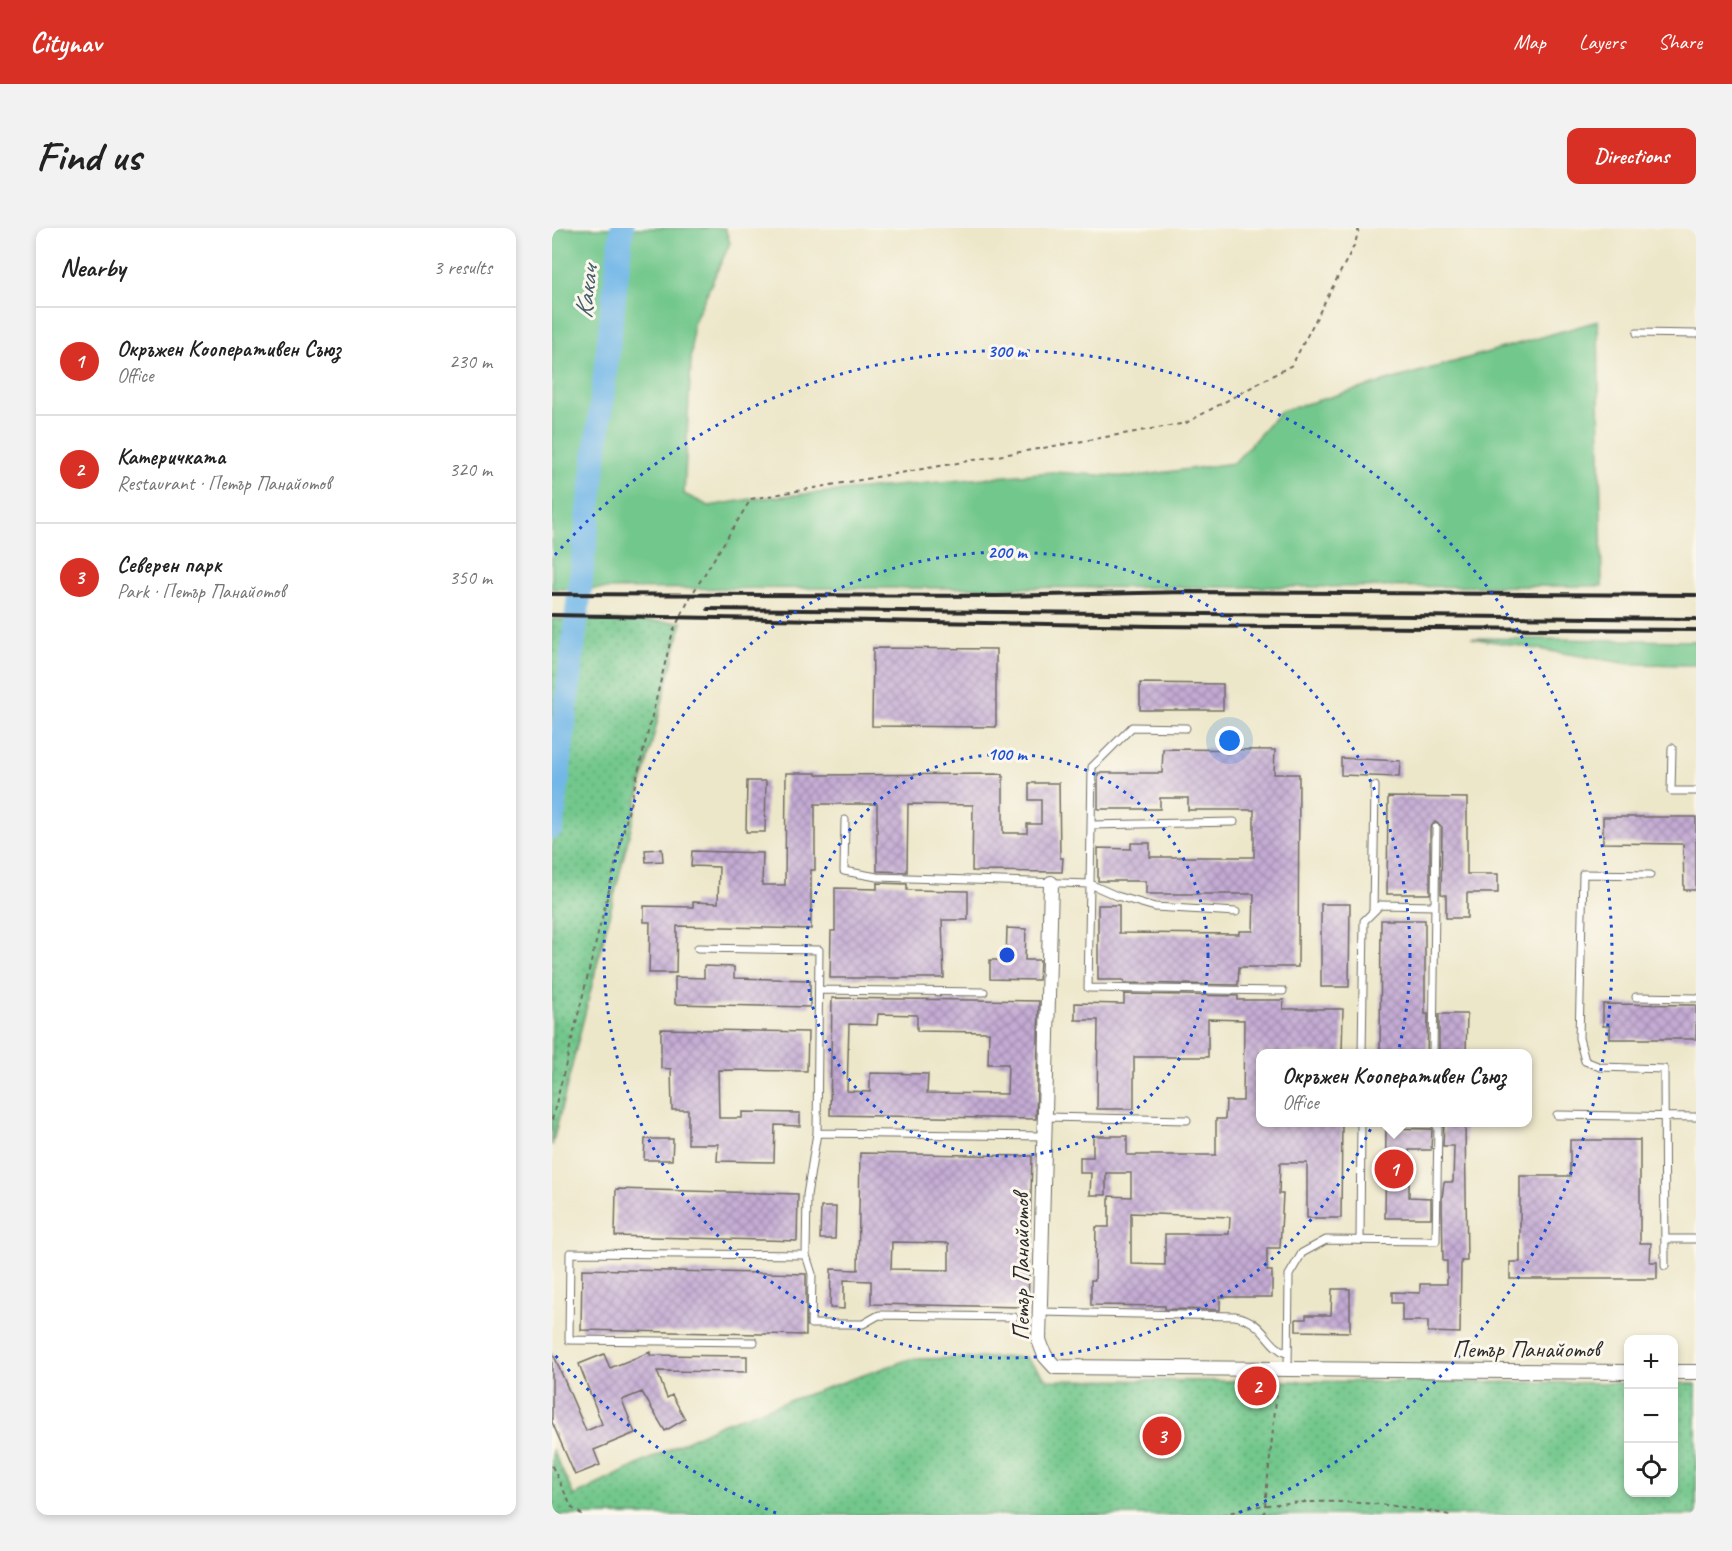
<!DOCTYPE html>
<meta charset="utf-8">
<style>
body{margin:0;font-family:Caveat,sans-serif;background:#f2f2f2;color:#222}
.controls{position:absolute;right:18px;bottom:18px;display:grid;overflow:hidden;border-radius:12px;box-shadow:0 3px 9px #0003}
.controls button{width:54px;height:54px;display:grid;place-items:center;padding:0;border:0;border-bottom:2px solid #e0e0e0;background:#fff;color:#222;font:30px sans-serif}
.you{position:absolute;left:678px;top:513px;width:21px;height:21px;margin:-15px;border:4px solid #fff;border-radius:50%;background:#1a73e8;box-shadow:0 0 0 9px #1a73e833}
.badge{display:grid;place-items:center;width:39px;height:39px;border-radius:50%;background:#d93025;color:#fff;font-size:20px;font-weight:700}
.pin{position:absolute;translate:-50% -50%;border:3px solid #fff;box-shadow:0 2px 6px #0006}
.popup{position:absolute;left:704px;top:821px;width:276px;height:78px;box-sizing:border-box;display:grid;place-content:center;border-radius:12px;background:#fff;filter:drop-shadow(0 2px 4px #0005);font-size:20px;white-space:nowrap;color:#767676}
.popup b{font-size:22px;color:#222}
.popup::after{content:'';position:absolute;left:50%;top:100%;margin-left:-12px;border:12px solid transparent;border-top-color:#fff}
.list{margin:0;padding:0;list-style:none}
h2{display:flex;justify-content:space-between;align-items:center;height:78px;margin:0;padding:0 24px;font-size:26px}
h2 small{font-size:20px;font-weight:400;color:#767676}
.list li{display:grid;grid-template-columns:39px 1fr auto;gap:18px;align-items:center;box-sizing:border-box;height:108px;padding:0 24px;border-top:2px solid #e0e0e0}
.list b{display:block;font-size:22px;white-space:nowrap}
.list p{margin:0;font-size:20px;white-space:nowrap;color:#767676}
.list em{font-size:20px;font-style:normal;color:#767676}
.icon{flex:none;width:33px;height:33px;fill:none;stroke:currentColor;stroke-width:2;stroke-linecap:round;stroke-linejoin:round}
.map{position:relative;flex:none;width:1144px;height:1287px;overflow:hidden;border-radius:12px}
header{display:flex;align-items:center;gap:36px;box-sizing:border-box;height:84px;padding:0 30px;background:#d93025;color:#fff}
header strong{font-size:28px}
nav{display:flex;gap:33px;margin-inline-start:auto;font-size:21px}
.intro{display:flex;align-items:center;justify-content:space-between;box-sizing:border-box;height:144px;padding:0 36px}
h1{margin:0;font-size:42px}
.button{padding:15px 27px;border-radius:12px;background:#d93025;color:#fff;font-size:21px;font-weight:700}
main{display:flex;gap:36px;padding:0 36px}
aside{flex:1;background:#fff;border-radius:12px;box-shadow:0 3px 9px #0003}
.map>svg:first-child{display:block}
.grass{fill:#72c78c;stroke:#4e795c;stroke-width:1.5}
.park{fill:url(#park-dots);stroke:#4e795c;stroke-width:1.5}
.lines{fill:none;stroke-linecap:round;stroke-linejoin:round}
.river{stroke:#72b7e8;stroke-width:24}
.building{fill:url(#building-cross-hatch);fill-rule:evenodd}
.service-casing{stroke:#6f6d63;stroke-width:9}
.minor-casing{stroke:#6f6d63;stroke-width:16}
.path{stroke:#6f6d63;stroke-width:2;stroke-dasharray:4.5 4.5;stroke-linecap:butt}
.service{stroke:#fff;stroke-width:7}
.minor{stroke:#fff;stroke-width:14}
.rail{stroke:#2b2b2b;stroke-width:4}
.ring{fill:none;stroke:#1d4ed8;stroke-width:3;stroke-dasharray:3 6}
.labels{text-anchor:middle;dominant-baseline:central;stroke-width:6;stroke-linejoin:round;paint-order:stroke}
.street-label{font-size:24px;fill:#2b2b2b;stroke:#fbf7ec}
.water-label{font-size:26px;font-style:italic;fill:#445c6d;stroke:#fbf7ec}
.centre{fill:#1d4ed8;stroke:#fbf7ec;stroke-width:3}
.ring-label{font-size:18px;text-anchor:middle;font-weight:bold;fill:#1d4ed8;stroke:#fbf7ec;stroke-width:6;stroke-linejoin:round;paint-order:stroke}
</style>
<header>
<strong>Citynav</strong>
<nav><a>Map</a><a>Layers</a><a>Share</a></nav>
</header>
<div class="intro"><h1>Find us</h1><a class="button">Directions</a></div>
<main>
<aside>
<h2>Nearby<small>3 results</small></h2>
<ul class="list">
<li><span class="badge">1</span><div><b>Окръжен Кооперативен Съюз</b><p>Office</p></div><em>230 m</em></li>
<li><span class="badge">2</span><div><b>Катеричката</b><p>Restaurant · Петър Панайотов</p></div><em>320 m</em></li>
<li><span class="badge">3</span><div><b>Северен парк</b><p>Park · Петър Панайотов</p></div><em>350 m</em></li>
</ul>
</aside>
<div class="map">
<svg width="1144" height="1287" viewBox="0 0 1144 1287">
<defs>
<pattern id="park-dots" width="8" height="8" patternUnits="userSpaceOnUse" patternTransform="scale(1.5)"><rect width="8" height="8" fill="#72c78c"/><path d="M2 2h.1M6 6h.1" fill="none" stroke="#5ea273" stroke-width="1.8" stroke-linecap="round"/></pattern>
<pattern id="building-cross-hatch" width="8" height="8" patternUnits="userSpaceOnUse" patternTransform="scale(1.5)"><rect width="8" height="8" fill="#c4abd4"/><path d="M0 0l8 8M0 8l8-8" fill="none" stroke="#9f8bac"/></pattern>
</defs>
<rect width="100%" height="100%" fill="#fbf7ec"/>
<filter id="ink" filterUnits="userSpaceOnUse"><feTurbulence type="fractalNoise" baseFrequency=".0167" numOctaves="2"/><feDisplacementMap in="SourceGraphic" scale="12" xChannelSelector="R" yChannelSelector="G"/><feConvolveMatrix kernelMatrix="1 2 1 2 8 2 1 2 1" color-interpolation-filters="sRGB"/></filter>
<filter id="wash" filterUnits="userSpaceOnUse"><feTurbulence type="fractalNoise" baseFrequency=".008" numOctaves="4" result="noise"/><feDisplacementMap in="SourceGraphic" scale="24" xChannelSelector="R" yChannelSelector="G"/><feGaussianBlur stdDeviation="1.35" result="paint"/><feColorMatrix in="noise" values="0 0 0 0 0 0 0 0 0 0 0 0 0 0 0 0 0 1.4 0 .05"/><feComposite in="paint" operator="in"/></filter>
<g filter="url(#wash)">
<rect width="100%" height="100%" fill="#ede7ca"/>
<path class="grass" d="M0,0h173l5,15 -37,81 -9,170 25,12 42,-7 301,-27 78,5 104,-14 47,-52 317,-90 4,265 -1050,3z
M919,410l225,3v24l-66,-1z"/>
<path class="park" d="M0,391l130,3 -130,524z
M473,1129l23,23 580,3v109h46v-109l22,1v131h-1144v-66l22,47 147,-72 189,-65z"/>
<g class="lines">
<path class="river" d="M0,599l70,-599"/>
</g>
<g id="blocks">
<path class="building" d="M321,420l123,1v78l-124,-1z
M588,455l83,1v26h-83z
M611,521l112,1 -1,24h25l-1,193h-59l-1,18 -114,-2 -1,-3h-25v-75h21v28l120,1v-3h14l1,-37h-108v-13h-48v-33l33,1v-6h19v14h104v-47h-66v-12h-28v11h-62v-36h64z
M789,530l59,3 -1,16 -58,-2z
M234,545h30v2l187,-1v59h24v-9h14v-24h-12v-17h30l1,75h3l-1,14 -90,-1 1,-66 -65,-1 -1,68 -30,-1v-67h-62v66h-4v59l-134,-3 -1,47h-27l1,-51h-6v-16l49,1v-5l25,1 1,-36 -28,-1 1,-15 71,2 -1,32h23z
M195,553h19l-1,51h-19z
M836,569l79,1v76h31v19h-31v25h-21v-23l-5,-1 1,-67 -3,-3 -4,-2 -5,6v66h-43z
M1051,589h93v73h-12l-1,-46 -80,-1z
M110,621l1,12 -17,1 -1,-12z
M325,655l30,1v6l61,1v29h-26l2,58h-114l1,-47h4v-43l42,1z
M769,676h29l-1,83h-28z
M829,692h44v94h3l-1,39h-47z
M455,700l19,1 -1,31h15l-1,20 -49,-1v-19h16z
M152,738l30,1v11l76,2v27l-135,-3v-27l29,1z
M572,766l114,2v4h46l-1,9h60l-1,44h-82v69h82l-1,96h-34v-55h-27l-1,31h4l-3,54h-13v23h5v26h-52v13l-55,-1v-3l-74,-1v-25h4l1,-53h13v-31l22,1v-24h-25v22h-16l1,-22h-11v-16h13v-21h34v19h89v-36h9l1,-18h17l1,-81 -36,-1v38h-74v52h-37l1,-89h-23v-17l49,1zM579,985l99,4 -1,17h-64v31l-34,-1z
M280,770l207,3 -3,118 -206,-4zM326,786l39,1v16l72,1 -1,32h20l-1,30 -80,-1 1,-19 -58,-1v19l-23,-1 2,-67 28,1z
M1051,776l93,1v34h-86v-13h-7z
M887,786h28l-1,39h-27z
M109,801l147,3 -1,39 -89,-1 1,48h23v-6l58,1v13l-25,-1 -1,37 -57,-1 1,-17h-30v-34h-16l-1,-41 -10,-1z
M892,895l21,1 2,137h-6l-1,72 -32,-1v-11h-26v-18h-10v-11l28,1v-9h27v-23h-4l-1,-63 2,-16h9l1,-36h-11z
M834,900l46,1 -1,21h-22v47l22,1v20h-46z
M93,911h28l-1,21h-28z
M1018,912h70v103h11l-1,19h7v17h-147v-17h10v-86h50z
M308,925l172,3 -4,151 -157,-3v-23l-27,-1v29l-14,-1 1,-39 27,1zM340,1014l57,1v27l-58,-1z
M64,961l182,5 -1,47 -182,-5z
M269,979h15l-1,32h-15z
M30,1041l224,5v61l-225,-5z
M780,1061h18v43l-54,-1v-12h10v-4h25z
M0,1123l34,80 16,-7 -23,-60 25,-10 6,14 40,-16v3l97,1v16l-90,-1 10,27 5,-3 13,24 -20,12 -23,-39 -20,8 13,33 -41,17 6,15 -25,10 -23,-53z
M694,1153h13l-1,19h-12z"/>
</g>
</g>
<g filter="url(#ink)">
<use href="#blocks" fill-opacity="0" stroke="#6f6d63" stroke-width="1.5"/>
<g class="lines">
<defs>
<path id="service" d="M1085,105l59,1
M1120,520l-1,43h25
M293,592l-1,51 33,6 213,7 2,-117 40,-40 54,1
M539,597l143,-3
M1098,647l-67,-1 -4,164 6,23 15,6 64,2 1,197
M684,684l-81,-5 -38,-11 -27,-12 -2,104 195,3
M821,684l2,-126
M146,720l121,2 -2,183 228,3
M267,762l165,2
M1084,769l60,1
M810,826l2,-133 16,-16 55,1
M881,826l3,-226
M1005,887l139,2
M494,889l141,3
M1113,1011h31
M808,1012l1,-118
M254,1027l6,19 -1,50h52l16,-9 135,2
M488,1084l195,4c31,6 30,29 53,38
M202,1114l-185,-2 1,-87 236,2 1,-60 10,-62
M736,1142l1,-95 13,-22 24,-13 110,1 2,-114 -5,-5"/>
<path id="minor" d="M499,655l-12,457 6,16 10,11 573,5
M1122,1144h22"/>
</defs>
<use href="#service" class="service-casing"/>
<use href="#minor" class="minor-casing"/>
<path class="path" d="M0,892l121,-489 18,-35 60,-97 435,-76 106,-58 63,-121 4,-16
M0,1238l20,42 11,7
M670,1287c15,-4 30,-9 45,-10 62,-7 122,-2 183,10
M712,1287l14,-134"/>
<use href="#service" class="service"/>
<use href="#minor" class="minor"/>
<path class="rail" d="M0,366l445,2 190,-4 509,3
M156,381l988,10
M0,387l601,11 543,4"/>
</g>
</g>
<g class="ring">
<circle cx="455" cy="727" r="201"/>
<circle cx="455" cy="727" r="403"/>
<path d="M224 1285A604 604 0 0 1 3 1127M3 327A604 604 0 1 1 686 1285"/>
</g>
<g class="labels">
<g class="street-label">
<text transform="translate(469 1039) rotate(-90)">Петър Панайотов</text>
<text x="974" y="1121">Петър Панайотов</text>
</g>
<g class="water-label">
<text transform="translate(34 64) rotate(-83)">Какач</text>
</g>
</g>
<circle cx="455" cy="727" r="9" class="centre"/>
<g class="ring-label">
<text x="455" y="129">300 m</text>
<text x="455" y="330">200 m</text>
<text x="455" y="532">100 m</text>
</g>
</svg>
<div class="controls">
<button>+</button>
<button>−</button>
<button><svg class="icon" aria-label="locate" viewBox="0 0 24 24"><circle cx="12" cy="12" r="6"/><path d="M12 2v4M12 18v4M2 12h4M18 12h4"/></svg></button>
</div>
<div class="you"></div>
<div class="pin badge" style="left:842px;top:941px">1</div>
<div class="popup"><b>Окръжен Кооперативен Съюз</b>Office</div>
<div class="pin badge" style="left:705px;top:1158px">2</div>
<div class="pin badge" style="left:610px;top:1208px">3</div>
</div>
</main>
